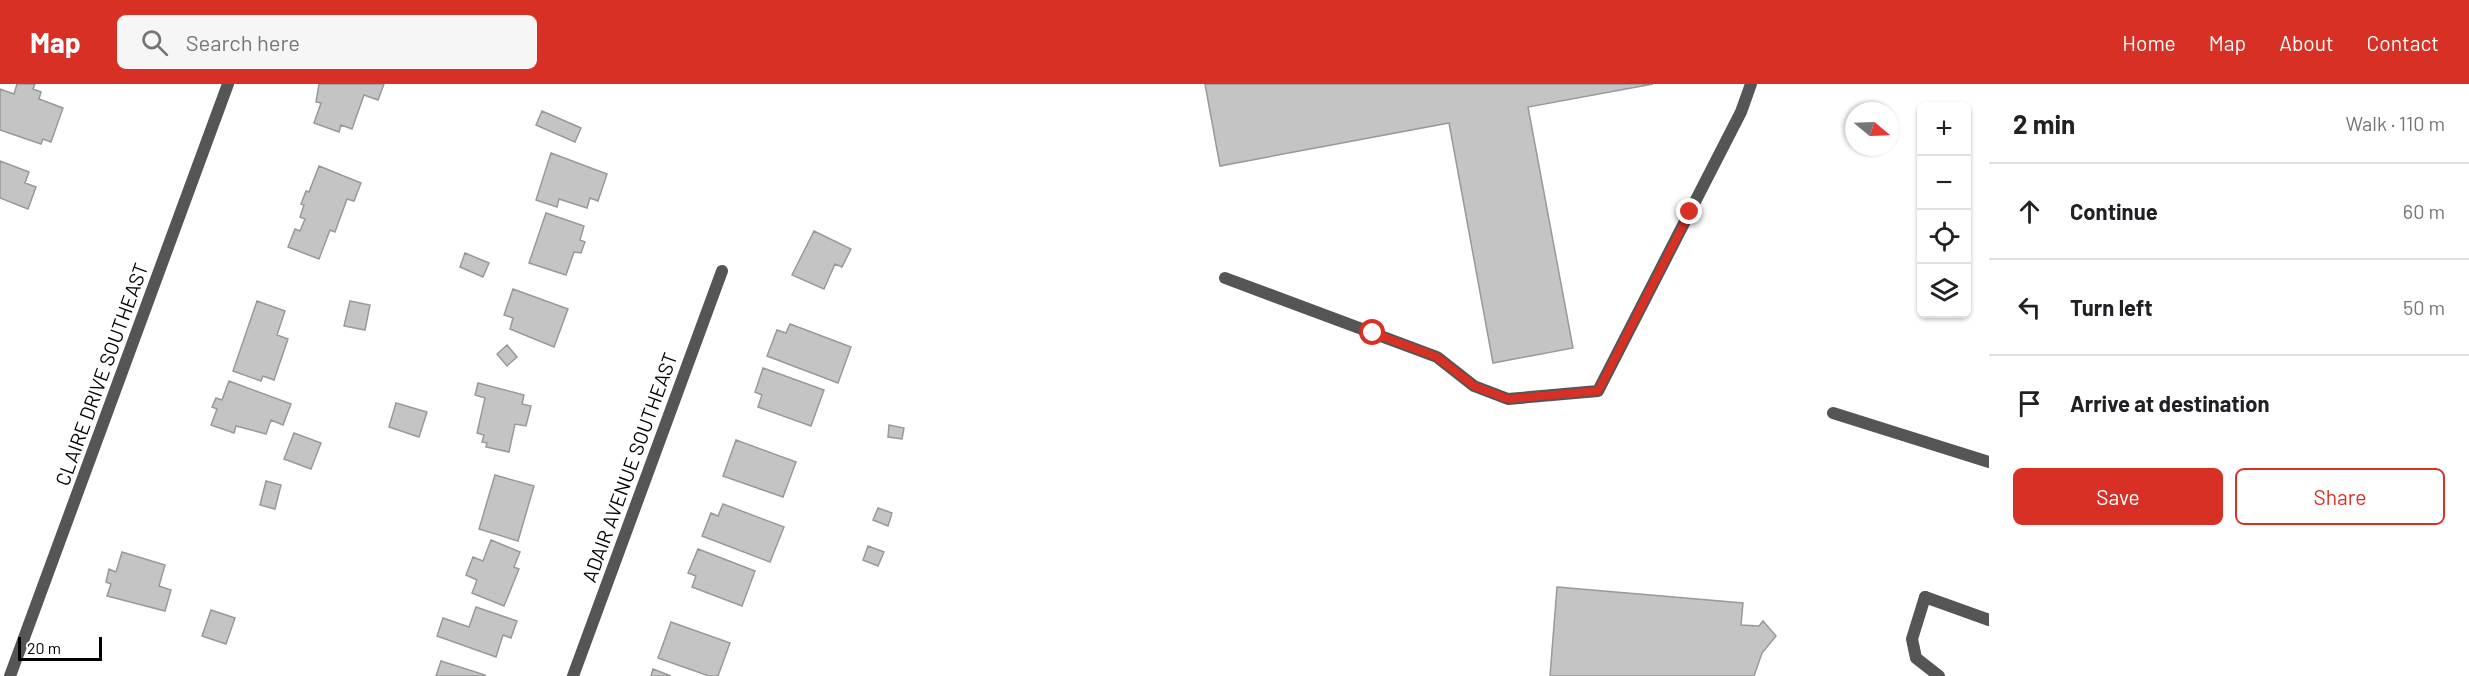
<!DOCTYPE html>
<meta charset="utf-8">
<style>
body{margin:0;font-family:Barlow,sans-serif;background:#f6f6f6;color:#202124}
.controls{position:absolute;right:18px;top:18px;display:grid;overflow:hidden;border-radius:9px;box-shadow:0 2px 4px #0004}
.controls button{width:54px;height:54px;display:grid;place-items:center;padding:0;border:0;border-bottom:2px solid #e0e0e0;background:#fff;color:#202124;font:30px sans-serif}
.compass{position:absolute;left:1845px;top:18px;width:54px;height:54px;border-radius:50%;background:#fff;box-shadow:0 2px 4px #0004;rotate:109deg}
.scale{position:absolute;left:18px;bottom:15px;width:84px;box-sizing:border-box;padding-left:6px;border:3px solid #000;border-top:0;font-size:16px;line-height:21px;white-space:nowrap;color:#000;-webkit-text-stroke:4px #fff;paint-order:stroke}
.stop{position:absolute;width:18px;height:18px;margin:-14px;border:4px solid #d93025;border-radius:50%;background:#fff}
.stop.end{background:#d93025;border-color:#fff;box-shadow:0 2px 6px #0008}
.list{margin:0;padding:0;list-style:none}
h2{display:flex;justify-content:space-between;align-items:center;height:78px;margin:0;padding:0 24px;font-size:26px}
h2 small{font-size:20px;font-weight:400;color:#757577}
.list li{display:grid;grid-template-columns:39px 1fr auto;gap:18px;align-items:center;box-sizing:border-box;height:96px;padding:0 24px;border-top:2px solid #e0e0e0}
.list b{display:block;font-size:22px;white-space:nowrap}
.list em{font-size:20px;font-style:normal;color:#757577}
.actions{display:flex;gap:12px;padding:18px 24px}
.actions a{flex:1;padding:14px 0;border:2px solid #d93025;border-radius:9px;text-align:center;font-size:21px;color:#d93025}
.actions .main{background:#d93025;color:#fff}
.icon{flex:none;width:33px;height:33px;fill:none;stroke:currentColor;stroke-width:2;stroke-linecap:round;stroke-linejoin:round}
.map{position:relative;flex:none;width:1989px;height:592px;overflow:hidden}
header{display:flex;align-items:center;gap:36px;box-sizing:border-box;height:84px;padding:0 30px;background:#d93025;color:#fff}
header strong{font-size:28px}
nav{display:flex;gap:33px;margin-inline-start:auto;font-size:21px}
.search{width:420px;height:54px;background:#f6f6f6;display:flex;align-items:center;gap:15px;box-sizing:border-box;padding:0 21px;border-radius:9px;color:#757577;font-size:22px}
main{display:flex}
aside{flex:1;background:#fff}
.map>svg:first-child{display:block}
.building{fill:#c4c4c4;stroke:#999;stroke-width:1.5}
.lines{fill:none;stroke-linecap:round;stroke-linejoin:round}
.service{stroke:#555;stroke-width:12}
.minor{stroke:#555;stroke-width:12}
.route{stroke:#d93025;stroke-width:8}
.labels{text-anchor:middle;dominant-baseline:central;stroke-width:4.5;stroke-linejoin:round;paint-order:stroke}
.street-label{font-size:20px;fill:#000;stroke:#fff}
</style>
<header>
<strong>Map</strong>
<div class="search"><svg class="icon" aria-label="search" viewBox="0 0 24 24"><circle cx="10" cy="10" r="6"/><path d="M15 15l6 6"/></svg>Search here</div>
<nav><a>Home</a><a>Map</a><a>About</a><a>Contact</a></nav>
</header>
<main>
<div class="map">
<svg width="1989" height="592" viewBox="0 0 1989 592">
<rect width="100%" height="100%" fill="#fff"/>
<path class="building" d="M17,0h18l-2,5 8,3 -2,7 24,9 -12,34 -8,-3 -2,5 -41,-14v-41l14,5z
M319,0h65l-6,16 -14,-5 -12,34 -11,-4 -2,7 -25,-9 7,-20 -5,-1z
M1205,0h448l-125,23 45,241 -80,15 -44,-240 -229,43z
M542,27l39,17 -6,14 -39,-17z
M551,69l56,21 -9,27 -8,-3 -3,10 -28,-9 -2,8 -21,-7z
M0,77l29,11 -4,11 11,4 -8,22 -28,-11z
M319,82l42,17 -7,18 -7,-2 -12,33 -5,-2 -11,29 -31,-12 7,-18 5,2 5,-12 -5,-2 4,-12 -3,-1 5,-13 3,1z
M546,129l38,13 -4,14 5,2 -4,11 -7,-1 -8,23 -37,-12z
M814,147l37,18 -9,18 -7,-3 -11,25 -32,-14z
M465,169l24,10 -6,14 -23,-10z
M513,205l55,20 -14,38 -44,-18 3,-11 -9,-3z
M257,217l28,10 -8,24 11,4 -14,41 -11,-4 -2,5 -28,-10z
M350,217l20,4 -5,25 -21,-4z
M790,240l61,23 -13,36 -71,-27 10,-26 9,3z
M507,261l10,12 -10,9 -10,-12z
M763,284l61,22 -13,36 -53,-19 4,-12 -7,-3z
M229,297l62,23 -8,21 -12,-5 -5,14 -30,-8 -2,7 -23,-8 6,-16 -5,-2 4,-9 6,2z
M478,299l46,12 -2,9 9,2 -5,20 -11,-2 -6,28 -23,-5 1,-4 -5,-1 2,-7 -7,-2 8,-35 -10,-3z
M396,319l31,9 -8,25 -30,-10z
M889,341l15,3 -2,11 -14,-2z
M294,349l27,10 -10,26 -27,-10z
M736,356l60,22 -13,35 -60,-21z
M495,391l39,11 -16,55 -39,-12z
M266,397l15,4 -6,24 -15,-4z
M723,420l61,23 -14,35 -68,-26 9,-23 7,3z
M878,424l14,5 -4,13 -15,-6z
M491,456l29,12 -6,15 5,2 -15,37 -32,-13 5,-13 -11,-5 7,-18 10,4z
M868,462l16,6 -6,14 -15,-6z
M698,465l57,22 -13,35 -50,-19 4,-11 -8,-3z
M122,468l43,13 -6,21 12,4 -6,21 -58,-15 4,-12 -5,-2 3,-13 7,3z
M1557,503l186,16 -2,22 18,1 4,-5 13,15 -14,17 -8,23h-204z
M476,523l41,14 -6,17 -8,-3 -7,22 -59,-21 6,-18 26,9z
M211,526l24,8 -9,26 -24,-8z
M671,538l59,21 -12,33h-9l-51,-18z
M441,577l44,14v1h-49z
M653,585l18,7h-20z"/>
<g class="lines">
<path class="service" d="M1225,194l212,79 37,29 34,13 90,-8 143,-279 10,-28
M1925,513l-13,42 4,19 23,18"/>
<path class="minor" d="M1833,329l156,49
M1925,513l64,23
M10,592l218,-592
M573,592l149,-405"/>
</g>
<g class="lines">
<path class="route" d="M1373,249l64,24 37,29 34,13 90,-8 92,-179"/>
</g>
<g class="labels">
<g class="street-label">
<text transform="translate(101 290) rotate(-70)">CLAIRE DRIVE SOUTHEAST</text>
<text transform="translate(629 383) rotate(-70)">ADAIR AVENUE SOUTHEAST</text>
</g>
</g>
</svg>
<div class="controls">
<button>+</button>
<button>−</button>
<button><svg class="icon" aria-label="locate" viewBox="0 0 24 24"><circle cx="12" cy="12" r="6"/><path d="M12 2v4M12 18v4M2 12h4M18 12h4"/></svg></button>
<button><svg class="icon" aria-label="layers" viewBox="0 0 24 24"><path d="M12 4l9 5-9 5-9-5zM3 14l9 5 9-5"/></svg></button>
</div>
<svg class="compass" viewBox="-18 -18 36 36"><path d="M0-13l5 13h-10z" fill="#e53935"/><path d="M0 13l5-13h-10z" fill="#757577"/></svg>
<div class="scale">20 m</div>
<div class="stop" style="left:1373px;top:249px"></div>
<div class="stop end" style="left:1690px;top:128px"></div>
</div>
<aside>
<h2>2 min<small>Walk · 110 m</small></h2>
<ul class="list">
<li><svg class="icon" aria-label="ahead" viewBox="0 0 24 24"><path d="M12 20V5M6 11l6-6 6 6"/></svg><div><b>Continue</b></div><em>60 m</em></li>
<li><svg class="icon" aria-label="left" viewBox="0 0 24 24"><path d="M17 20v-9H6M10 6l-5 5 5 5"/></svg><div><b>Turn left</b></div><em>50 m</em></li>
<li><svg class="icon" aria-label="arrive" viewBox="0 0 24 24"><path d="M6 21V4h12l-3 4 3 4H6"/></svg><div><b>Arrive at destination</b></div></li>
</ul>
<div class="actions"><a class="main">Save</a><a>Share</a></div>
</aside>
</main>
